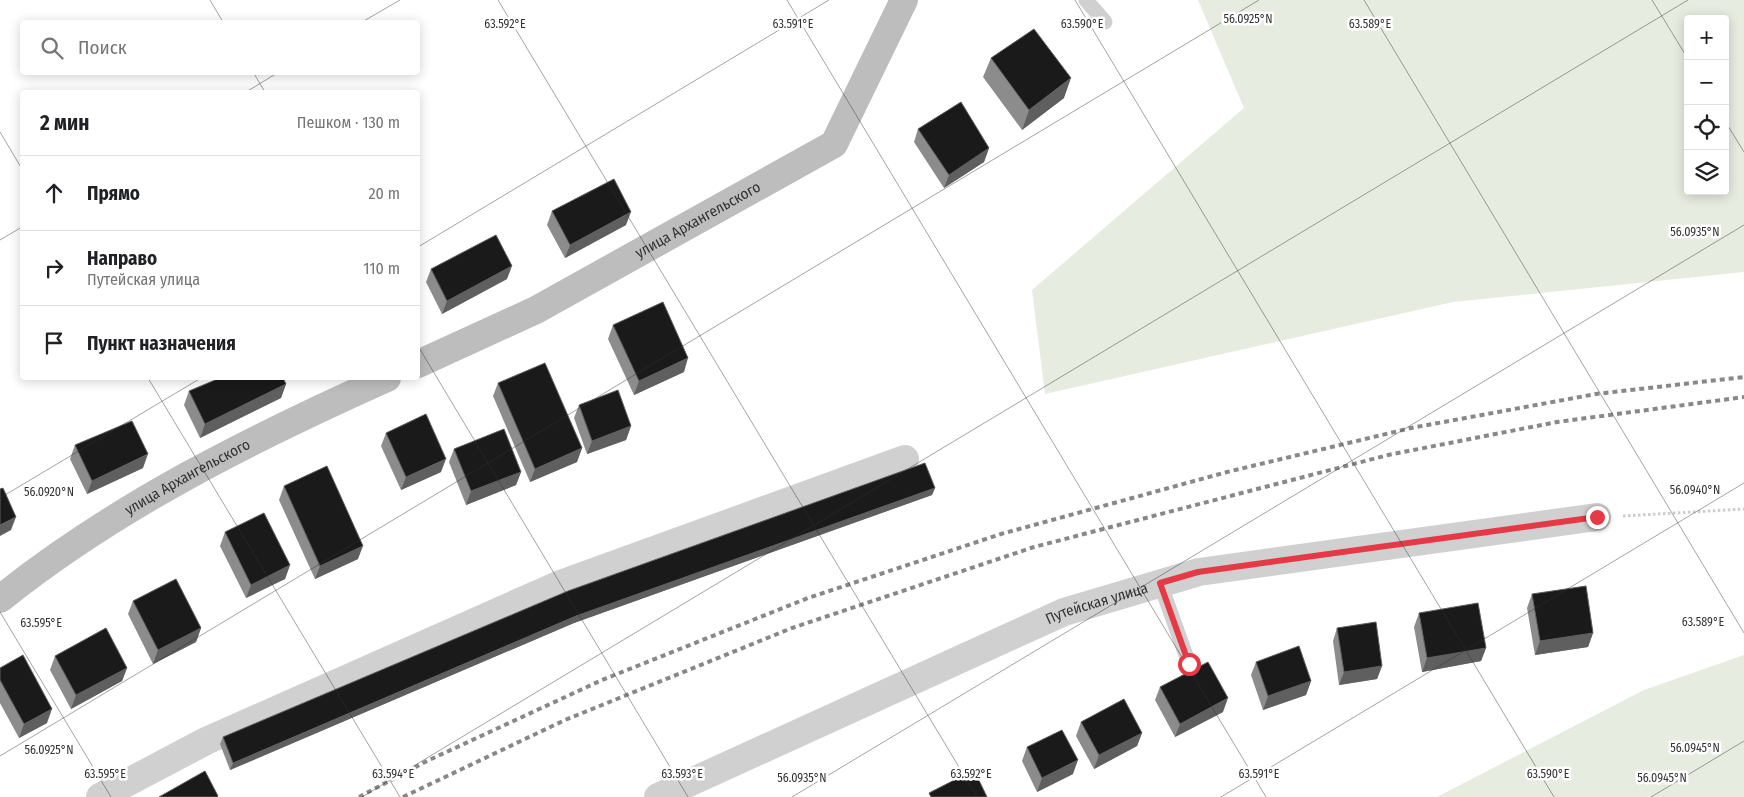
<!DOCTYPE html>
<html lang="ru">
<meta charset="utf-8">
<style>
body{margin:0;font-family:"Fira Sans Condensed",sans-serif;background:#f2f2f2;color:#202124}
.controls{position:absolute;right:15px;top:15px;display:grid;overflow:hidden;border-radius:5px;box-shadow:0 2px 12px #0003}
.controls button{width:45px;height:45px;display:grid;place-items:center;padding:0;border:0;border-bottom:1px solid #e0e0e0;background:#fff;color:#202124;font:25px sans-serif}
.stop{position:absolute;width:15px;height:15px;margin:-11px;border:4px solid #e63946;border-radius:50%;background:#fff}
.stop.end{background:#e63946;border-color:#fff;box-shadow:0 1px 5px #0008}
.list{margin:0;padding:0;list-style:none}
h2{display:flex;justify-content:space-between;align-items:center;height:65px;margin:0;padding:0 20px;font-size:21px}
h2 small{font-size:16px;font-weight:400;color:#757577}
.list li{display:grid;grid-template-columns:32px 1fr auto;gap:15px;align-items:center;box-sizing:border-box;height:75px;padding:0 20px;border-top:1px solid #e0e0e0}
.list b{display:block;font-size:19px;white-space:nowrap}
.list p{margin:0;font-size:16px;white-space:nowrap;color:#757577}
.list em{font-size:16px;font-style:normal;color:#757577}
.icon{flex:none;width:28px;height:28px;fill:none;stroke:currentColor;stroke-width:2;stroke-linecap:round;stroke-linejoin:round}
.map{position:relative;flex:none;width:1744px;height:797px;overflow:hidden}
.search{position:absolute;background:#fff;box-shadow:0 2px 12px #0003;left:20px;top:20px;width:400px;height:55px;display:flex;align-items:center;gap:12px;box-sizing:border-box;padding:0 18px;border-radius:5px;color:#757577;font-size:19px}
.panel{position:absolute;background:#fff;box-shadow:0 2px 12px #0003;left:20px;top:90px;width:400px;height:290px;border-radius:5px}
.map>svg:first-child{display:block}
.green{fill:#e6ecdf;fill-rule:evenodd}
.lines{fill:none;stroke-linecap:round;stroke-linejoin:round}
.path{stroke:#cdcdcd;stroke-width:3;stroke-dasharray:2.5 2.5;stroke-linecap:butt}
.lane{stroke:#d0d0d0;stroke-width:15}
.street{stroke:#d0d0d0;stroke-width:28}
.secondary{stroke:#bdbdbd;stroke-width:28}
.rail{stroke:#888;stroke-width:4;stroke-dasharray:5 4;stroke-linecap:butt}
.wall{fill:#8c8c8c}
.shaded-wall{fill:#5f5f5f}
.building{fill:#1a1a1a;stroke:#5f5f5f}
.route{stroke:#e63946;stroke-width:6}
.ticks{fill:none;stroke:#333;stroke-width:1;stroke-opacity:0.45}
.labels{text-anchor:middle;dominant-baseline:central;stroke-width:5;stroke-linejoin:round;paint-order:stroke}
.street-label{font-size:15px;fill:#333;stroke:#fff}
.ticks-label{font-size:12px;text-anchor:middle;fill:#333;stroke:#fff;stroke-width:5;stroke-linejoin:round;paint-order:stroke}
</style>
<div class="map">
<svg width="1744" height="797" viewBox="0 0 1744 797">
<rect width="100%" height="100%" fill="#fff"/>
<path class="green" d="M1198,0h546v272l-291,30 -408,92 -13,-104 212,-182zM1688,19h37v172h-37z
M1744,655v142h-307l207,-107z"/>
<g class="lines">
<path class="path" d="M1623,516l121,-7"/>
<path class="lane" d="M1086,0l19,22
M1160,583l29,81"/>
<g class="street">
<path d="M100,797l106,-56 352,-156 347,-126"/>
<path id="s1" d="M658,797l406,-185 135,-40 398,-55"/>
</g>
<g class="secondary">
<path id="s2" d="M418,364l118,-54 298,-166 70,-144"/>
<path id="s3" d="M0,599c116,-93 253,-161 387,-221"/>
</g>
<path class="rail" d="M359,797l68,-36 175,-81 206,-82 193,-64 226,-62 184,-44 185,-34 148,-17
M403,797l162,-77 227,-92 242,-81 354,-92 169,-33 187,-25"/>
</g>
<path class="wall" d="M991,58l73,40 -42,32 -39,-53z
M918,129l71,19 -5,14 -40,26 -30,-46z
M552,211l74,14 -61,33 -18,-33z
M431,269l76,10 -65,35 -16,-32z
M613,325l71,47 -50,23 -26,-56z
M498,383l84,65 -5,14 -47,20 -37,-86z
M286,384l-5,14 -81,40 -16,-33 5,-14z
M579,405l52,21 -5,14 -39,14 -13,-36z
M386,433l55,39 -40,18 -20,-44z
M75,445l68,23 -56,26 -17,-35z
M454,449l67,23 -5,13 -50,20 -17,-43z
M284,486l74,73 -43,20 -36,-79z
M935,488l-3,7 -358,128 -344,147 -10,-26 3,-7z
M225,532l65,33 -5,14 -39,19 -26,-52z
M1532,594l61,39 -5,14 -53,8 -8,-47z
M133,601l68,27 -5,14 -43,22 -25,-50z
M1419,613l67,35 -5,13 -59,11 -8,-45z
M1337,628l45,38 -5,13 -38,6 -6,-44z
M55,656l72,12 -5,13 -51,28 -21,-39z
M1256,662l55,19 -5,14 -43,15 -12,-35z
M0,668l47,55 -28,15 -19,-35z
M1160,687l63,25 -48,25 -20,-37z
M1081,722l61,11 -5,13 -43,23 -18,-33z
M1027,747l46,27 -36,18 -15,-31z"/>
<path class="shaded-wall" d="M1071,78l-7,20 -42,32 7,-20z
M989,148l-5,14 -40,26 5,-13z
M631,212l-5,13 -61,33 5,-13z
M512,266l-5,13 -65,35 5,-13z
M688,358l-4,14 -50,23 5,-14z
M286,384l-5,14 -81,40 5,-14z
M631,426l-5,14 -39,14 5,-13z
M582,448l-5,14 -47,20 5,-13z
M148,454l-5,14 -56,26 5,-13z
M446,459l-5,13 -40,18 5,-13z
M521,472l-5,13 -50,20 5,-14z
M935,488l-3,7 -358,128 -344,147 3,-7 343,-147z
M16,517l-5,13 -11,6v-11z
M363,546l-5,13 -43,20 5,-13z
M290,565l-5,14 -39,19 5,-13z
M201,628l-5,14 -43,22 5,-14z
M1593,633l-5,14 -53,8 5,-14z
M1486,648l-5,13 -59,11 5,-14z
M1382,666l-5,13 -38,6 5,-13z
M127,668l-5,13 -51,28 5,-14z
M1311,681l-5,14 -43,15 5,-14z
M1228,698l-5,14 -48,25 5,-13z
M52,709l-5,14 -28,15 5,-14z
M1142,733l-5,13 -43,23 5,-14z
M1078,760l-5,14 -36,18 5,-14z"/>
<path class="building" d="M1034,29l37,49 -42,32 -38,-52z
M961,102l28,46 -40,27 -31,-46z
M614,179l17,33 -61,33 -18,-34z
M496,235l16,31 -65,35 -16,-32z
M663,302l25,56 -49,23 -26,-56z
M545,363l37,85 -47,21 -37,-86z
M220,378h63l3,6 -81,40 -16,-33z
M618,390l13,36 -39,15 -13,-36z
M426,414l20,45 -40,18 -20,-44z
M132,421l16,33 -56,27 -17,-36z
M504,429l17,43 -50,19 -17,-42z
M925,463l10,25 -359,128 -343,147 -10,-26 345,-146z
M327,466l36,80 -43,20 -36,-80z
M3,488l13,29 -16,8v-36z
M264,513l26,52 -39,20 -26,-53z
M176,579l25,49 -43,22 -25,-49z
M1586,586l7,47 -53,8 -8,-47z
M1478,603l8,45 -59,10 -8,-45z
M1376,622l6,44 -38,6 -7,-44z
M106,628l21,40 -51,27 -21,-39z
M1299,646l12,35 -43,15 -12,-34z
M23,655l29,54 -28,15 -24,-44v-12z
M1208,662l20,36 -48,26 -20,-37z
M1124,699l18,34 -43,22 -18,-33z
M1062,730l16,30 -36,18 -15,-31z
M974,770l13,27h-56l-2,-4z
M205,771l13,25 -1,1h-58z"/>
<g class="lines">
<path class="route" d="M1189,664l-29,-81 38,-11 399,-55"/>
</g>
<path class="ticks" d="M210,0l13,22M498,0l479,797M787,0l479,797M1075,0l479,797M1364,0l380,633M1652,0l36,59M362,22l38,-22M253,72l12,20M246,92l33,-20M1725,121l19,31M0,132l22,37M0,240l22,-13M418,247l411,-247M418,346l270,451M148,378l252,419M0,498l201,-120M0,612l111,185M0,756l1259,-756M362,797l1326,-797M792,797l952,-572M1221,797l523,-314M1651,797l93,-56"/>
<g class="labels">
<g class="street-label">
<text stroke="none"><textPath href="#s2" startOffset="315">улица Архангельского</textPath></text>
<text stroke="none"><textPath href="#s3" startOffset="224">улица Архангельского</textPath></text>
<text stroke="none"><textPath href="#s1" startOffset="480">Путейская улица</textPath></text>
</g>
</g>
<g class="ticks-label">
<text x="1248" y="23">56.0925°N</text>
<text x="505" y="28">63.592°E</text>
<text x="793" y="28">63.591°E</text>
<text x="1370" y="28">63.589°E</text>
<text x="1082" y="28">63.590°E</text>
<text x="1695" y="236">56.0935°N</text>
<text x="1695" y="494">56.0940°N</text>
<text x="49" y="496">56.0920°N</text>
<text x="1703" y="626">63.589°E</text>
<text x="41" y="627">63.595°E</text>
<text x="1695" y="752">56.0945°N</text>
<text x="49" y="754">56.0925°N</text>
<text x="105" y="778">63.595°E</text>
<text x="393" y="778">63.594°E</text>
<text x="682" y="778">63.593°E</text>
<text x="971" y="778">63.592°E</text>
<text x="1259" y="778">63.591°E</text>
<text x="1548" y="778">63.590°E</text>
<text x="802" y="782">56.0935°N</text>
<text x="1662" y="782">56.0945°N</text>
</g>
</svg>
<div class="controls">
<button>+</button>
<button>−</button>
<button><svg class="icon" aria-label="locate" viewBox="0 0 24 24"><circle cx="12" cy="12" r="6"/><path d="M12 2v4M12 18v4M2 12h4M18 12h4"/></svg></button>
<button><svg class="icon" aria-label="layers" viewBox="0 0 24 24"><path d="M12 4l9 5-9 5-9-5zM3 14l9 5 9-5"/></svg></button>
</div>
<div class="stop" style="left:1189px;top:664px"></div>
<div class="stop end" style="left:1597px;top:517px"></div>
<div class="search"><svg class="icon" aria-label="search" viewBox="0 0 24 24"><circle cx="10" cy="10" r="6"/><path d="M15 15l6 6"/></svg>Поиск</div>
<section class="panel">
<h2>2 мин<small>Пешком · 130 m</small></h2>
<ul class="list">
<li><svg class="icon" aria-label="ahead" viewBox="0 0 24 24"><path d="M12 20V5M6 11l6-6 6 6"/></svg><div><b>Прямо</b></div><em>20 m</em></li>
<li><svg class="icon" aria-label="right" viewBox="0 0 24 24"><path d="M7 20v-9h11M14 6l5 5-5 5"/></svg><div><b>Направо</b><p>Путейская улица</p></div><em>110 m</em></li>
<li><svg class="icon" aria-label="arrive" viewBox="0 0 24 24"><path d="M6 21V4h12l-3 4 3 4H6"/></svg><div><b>Пункт назначения</b></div></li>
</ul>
</section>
</div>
